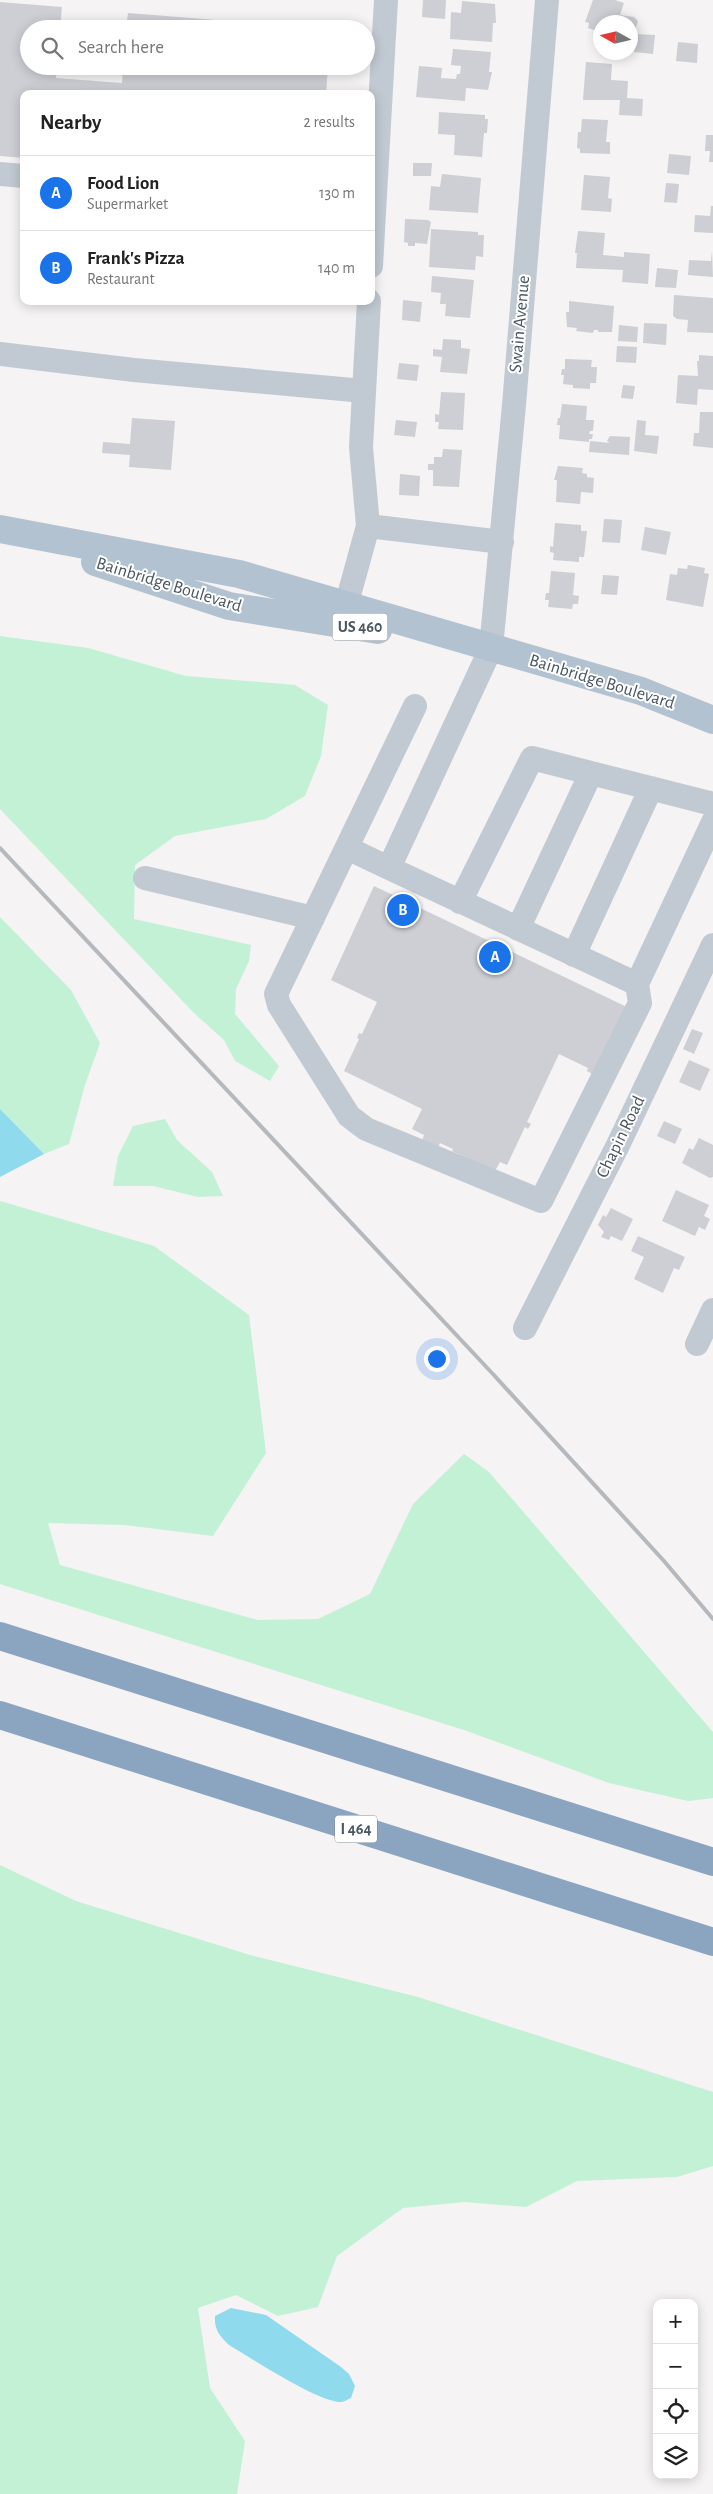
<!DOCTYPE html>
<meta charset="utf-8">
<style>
body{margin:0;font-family:"Alegreya Sans",sans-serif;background:#f2f2f2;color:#222}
.controls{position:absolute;right:15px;bottom:15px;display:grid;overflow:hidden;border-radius:10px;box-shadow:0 2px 12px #0003}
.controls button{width:45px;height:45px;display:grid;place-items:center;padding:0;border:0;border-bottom:1px solid #e0e0e0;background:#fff;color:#222;font:25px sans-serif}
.compass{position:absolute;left:593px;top:15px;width:45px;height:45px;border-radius:50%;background:#fff;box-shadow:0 2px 12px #0003;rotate:278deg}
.you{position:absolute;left:436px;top:1358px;width:18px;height:18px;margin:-12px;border:4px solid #fff;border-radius:50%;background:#1a73e8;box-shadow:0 0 0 8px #1a73e833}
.badge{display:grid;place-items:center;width:32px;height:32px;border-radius:50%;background:#1a73e8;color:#fff;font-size:16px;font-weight:700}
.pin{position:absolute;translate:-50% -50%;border:2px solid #fff;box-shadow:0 1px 5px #0006}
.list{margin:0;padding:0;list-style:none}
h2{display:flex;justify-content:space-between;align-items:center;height:65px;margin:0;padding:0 20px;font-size:21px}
h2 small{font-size:16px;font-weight:400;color:#767676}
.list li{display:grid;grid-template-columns:32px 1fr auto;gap:15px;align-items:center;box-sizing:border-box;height:75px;padding:0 20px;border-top:1px solid #e0e0e0}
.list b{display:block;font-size:19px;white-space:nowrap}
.list p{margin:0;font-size:16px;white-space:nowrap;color:#767676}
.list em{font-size:16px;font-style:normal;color:#767676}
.icon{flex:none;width:28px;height:28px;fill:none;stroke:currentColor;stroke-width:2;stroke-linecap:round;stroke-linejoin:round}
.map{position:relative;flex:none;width:713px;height:2494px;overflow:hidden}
.search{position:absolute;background:#fff;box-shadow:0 2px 12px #0003;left:20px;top:20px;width:355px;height:55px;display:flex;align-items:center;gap:12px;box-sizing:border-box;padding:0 18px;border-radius:28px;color:#767676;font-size:19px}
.panel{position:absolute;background:#fff;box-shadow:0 2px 12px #0003;left:20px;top:90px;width:355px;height:215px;border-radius:10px}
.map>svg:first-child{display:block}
.green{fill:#c3f1d5}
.water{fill:#90daee}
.building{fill:#cdcfd5}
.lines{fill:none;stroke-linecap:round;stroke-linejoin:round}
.minor{stroke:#c1cad2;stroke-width:24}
.major{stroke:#b3c2d1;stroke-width:28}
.highway{stroke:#8ba5c1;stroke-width:28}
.rail{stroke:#b5b8bd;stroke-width:4}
.labels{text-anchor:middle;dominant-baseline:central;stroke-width:4;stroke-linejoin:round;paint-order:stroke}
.shield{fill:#fff;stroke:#808990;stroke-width:1}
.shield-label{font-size:16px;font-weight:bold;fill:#4a5661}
.street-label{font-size:18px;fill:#4a5661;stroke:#fff}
</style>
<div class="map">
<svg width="713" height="2494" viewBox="0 0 713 2494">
<rect width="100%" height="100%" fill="#f5f3f3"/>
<path class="green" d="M0,636l88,12 98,28 109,9 33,20 -7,51 -16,40 -39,23 -91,17 -40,29 -1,54 117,26 -2,16 -13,28 -1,25 44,52 -9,15 -35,-20 -11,-21 -30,-27 -194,-204z
M0,917l71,73 29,53 -15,42 -16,59 -25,10 -44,-45z
M165,1119l12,21 35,32 11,24 -25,1 -45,-11h-40l5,-30 15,-30z
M0,1201l154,45 95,69 17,138 -53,83 -88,-11 -77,-2 12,42 198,55 60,-1 52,-25 43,-90 51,-50 25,18 224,260v66l-25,3 -79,-18 -145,-53 -464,-146z
M0,1865l76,36 174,54 168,42 295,95v74l-36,11 -100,4 -51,26 -62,-5 -61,6 -66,48 -19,51 -40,9 -42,-21 -38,13 12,80 35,53 -8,53h-237z"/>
<path class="water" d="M0,1109l44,45 -44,23z
M231,2308l35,7 75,52 8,7 6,12 -4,12c-3,1 -7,4 -10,4 -22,1 -90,-44 -112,-57 -9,-9 -15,-15 -14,-29z"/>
<path class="building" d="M423,0h23l-1,19 -23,-2z
M593,0h22l9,3 -4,12 14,2 4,4 -7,22 -1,-21h-30v10l-12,-4 1,-5 -4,-1z
M462,1l33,3 1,19h-3l-1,19 -42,-3 1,-27 10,1z
M0,2l62,5 -2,22h-31v37h28l-1,12 66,5 1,-17h205l-2,28h-302v64l-24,-2z
M128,13l88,7v9h-90z
M636,34l19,1 -2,19 -19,-2z
M678,42l20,2 -1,19 -21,-2z
M453,49l38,3 -2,20h3l-4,18 -22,-2 -1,13 -49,-4 3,-31 23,2 -1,10 15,1 1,-5h3l1,-8 -10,-1z
M586,62l26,2 -1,16 17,1 -1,17 16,1 -1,17 -23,-1 1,-15h-37z
M439,112l46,3v4h3l-1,14h-3l-2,24 -28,-2 1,-20 -17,-1z
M582,119l26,1 -2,22h4v12l-30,-1v-4l-3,-1 1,-16h3z
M706,135h7v27h-4l1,-11h-5z
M669,154l22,2 -2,19 -22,-2z
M413,163h19l-1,13h-18z
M442,174l39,4 -3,35 -49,-3 2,-24 9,1z
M584,175l26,2 -2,21 4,1 -1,13 -30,-2z
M666,183l13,1 -2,19 -13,-1z
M711,206h2v27l-19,-1 1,-17 15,1z
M405,219l23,1 3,2 -4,22 -12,-1v3h-7v-3l-4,-1z
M431,229l47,3v3h6l-1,22 -7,-1 -1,14 -46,-3z
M578,231l27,2 -2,22 21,2v-5l26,2 -2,30 -26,-2 1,-12 -47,-2 1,-15h-2z
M712,251l1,26 -25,-2 1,-15 22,1z
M657,268l21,2 -2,18 -21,-1z
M432,276l42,4 -4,38 -25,-2 1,-12h-6l1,-11 -10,-1z
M674,295l39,3v35l-26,-1 1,-12 -11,-1 -4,-3z
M403,300l19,2 -2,20 -18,-2z
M569,301l45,5 -2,26h-14v-2h-4l-1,3 -17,-2 1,-3 -10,-1 -1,-15h3z
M644,323l23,1 -1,21 -23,-2z
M619,325l19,2 -1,15 -19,-1z
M443,339l18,1v8l9,1 -3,25 -27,-2 2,-15 -9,-1v-7l9,1z
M617,346l20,1 -1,16 -20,-1z
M699,355l14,1v34l-15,-1 -1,16 -21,-2 2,-28 20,1 -1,-15h2z
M565,359l27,1 -1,7h6l-1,16h-6v6l-17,-1v-3l-10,-1 1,-9h-3l1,-6h3z
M399,363l20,2 -2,16 -20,-2z
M623,385l12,1 -2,13 -12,-1z
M441,392l24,1 -2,37 -25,-1 1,-7h-4v-8l4,1z
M562,404l25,2 -1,14h8l-1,11h-3l-1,3h4l-1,5h-3v3l-30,-3 1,-14h-3l1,-7h2z
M700,412h13v36l-20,-2 1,-13h5z
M132,418l43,3 -4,49 -42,-3 1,-12 -28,-2 1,-11 27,2z
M396,420l21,2 -2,15 -21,-2z
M637,420l9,1 -1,14 14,1 -2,18 -23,-3z
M610,436l20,1 -1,18 -40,-3 1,-11 20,2 -3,-2z
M443,449l19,1 -3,37 -26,-1v-16h-5v-6h6v-7h8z
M558,466l25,2 -1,5 5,1v3l7,1 -1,15 -12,-1 -1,12 -24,-2 1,-22h-3z
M400,474l20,2 -1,20 -20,-1z
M604,519l18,1 -2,23 -18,-1z
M555,523l26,2v6h6l-3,26h-5v5l-26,-2 1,-7 -4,-1v-6l3,1z
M645,527l26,5 -5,23 -25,-5z
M688,565l17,3 -1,5 5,1 -6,33 -37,-7 4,-26 7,1 1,-7 9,1z
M551,571l24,2 -2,22 6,1 -1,8h-5l-1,5 -24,-2 1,-7h-4l1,-7h3z
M603,575l16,1 -2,19 -16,-1z
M374,886l255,122 -37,66 -5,-3 1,-3 -29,-14 -32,68 4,2 -3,5 -3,-2 -18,38 -7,-3 -5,9 -43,-20 1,-2 -13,-6 -2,5 -16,-7 2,-6 -12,-6 10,-20 -78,-38 15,-32 -2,-1 2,-5 3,1 15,-32 -46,-22z
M692,1029l11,4 -9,21 -11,-5z
M689,1060l21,9 -10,22 -21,-9z
M664,1121l18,8 -7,15 -18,-8z
M699,1138l14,7v32l-3,1 -28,-15 7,-15 4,2z
M676,1190l33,15 -5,11 6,3 -5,11 -6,-3 -4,9 -33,-15z
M611,1208l22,11 -11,22 -11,-5 -2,4 -8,-3 3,-5 -6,-7 5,-10 3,2z
M638,1236l47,21 -6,13 -5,-2 -11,25 -29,-14 10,-22 -13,-6z"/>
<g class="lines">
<path class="minor" d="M547,0l-33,405 -23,243 -102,220 248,116 76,-162
M0,174l24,2
M371,266l15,-266
M369,301l-8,146 7,79 134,16
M0,354l134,16 230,21
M346,606l22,-80
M415,706l-139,288 3,11 70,111 17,13 175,72 99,-198 -3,-19
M347,848l42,20
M145,878l168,40
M460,902l72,-144 181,46
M518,929l73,-156
M574,955l77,-167
M525,1328l94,-185 94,-198
M697,1344l16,-34"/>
<path class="major" d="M0,529l239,45 402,117 72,29
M95,562l134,44 149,24"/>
<path class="highway" d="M0,1636l713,226
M0,1715l713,227"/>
<path class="rail" d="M0,848l492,525 172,188 49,58"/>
</g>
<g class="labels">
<g class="shield">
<rect x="332.5" y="613.5" width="55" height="27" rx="4"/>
<rect x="335" y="1815.5" width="42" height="27" rx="4"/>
</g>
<g class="shield-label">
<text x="360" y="627">US 460</text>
<text x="356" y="1829">I 464</text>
</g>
<g class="street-label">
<text transform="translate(520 324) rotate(-85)">Swain Avenue</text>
<text transform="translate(169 585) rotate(17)">Bainbridge Boulevard</text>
<text transform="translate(602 682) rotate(17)">Bainbridge Boulevard</text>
<text transform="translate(621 1137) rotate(-64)">Chapin Road</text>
</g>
</g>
</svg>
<div class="controls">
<button>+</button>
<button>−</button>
<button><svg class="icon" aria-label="locate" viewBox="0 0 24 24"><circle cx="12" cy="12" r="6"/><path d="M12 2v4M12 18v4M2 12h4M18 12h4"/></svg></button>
<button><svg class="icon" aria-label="layers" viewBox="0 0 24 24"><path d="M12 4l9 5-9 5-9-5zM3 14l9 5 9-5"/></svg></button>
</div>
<svg class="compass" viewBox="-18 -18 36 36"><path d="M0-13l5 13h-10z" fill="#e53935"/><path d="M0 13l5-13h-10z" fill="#767676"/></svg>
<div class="you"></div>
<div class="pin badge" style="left:495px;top:957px">A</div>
<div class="pin badge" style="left:403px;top:910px">B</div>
<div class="search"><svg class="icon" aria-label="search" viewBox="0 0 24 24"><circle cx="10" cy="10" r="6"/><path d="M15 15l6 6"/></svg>Search here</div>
<section class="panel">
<h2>Nearby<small>2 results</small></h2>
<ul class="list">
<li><span class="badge">A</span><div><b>Food Lion</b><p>Supermarket</p></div><em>130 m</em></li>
<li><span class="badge">B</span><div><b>Frank's Pizza</b><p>Restaurant</p></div><em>140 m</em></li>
</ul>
</section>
</div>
